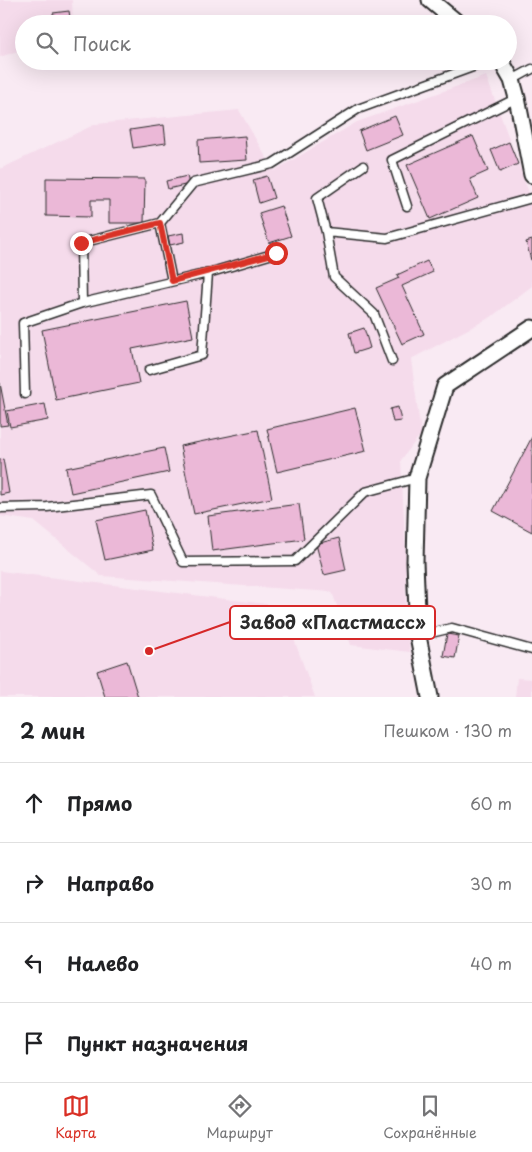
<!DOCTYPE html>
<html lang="ru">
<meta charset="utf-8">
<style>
body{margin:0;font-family:"Playpen Sans",sans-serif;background:#f6f6f6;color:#202124}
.stop{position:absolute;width:15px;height:15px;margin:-11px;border:4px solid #d93025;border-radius:50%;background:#fff}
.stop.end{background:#d93025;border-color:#fff;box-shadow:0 1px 5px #0008}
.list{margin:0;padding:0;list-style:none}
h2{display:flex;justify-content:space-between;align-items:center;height:65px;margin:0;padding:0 20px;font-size:21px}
h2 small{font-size:16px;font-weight:400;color:#757577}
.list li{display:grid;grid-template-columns:32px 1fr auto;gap:15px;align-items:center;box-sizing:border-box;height:80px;padding:0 20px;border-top:1px solid #e0e0e0}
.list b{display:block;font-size:19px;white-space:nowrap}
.list em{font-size:16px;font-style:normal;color:#757577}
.icon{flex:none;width:28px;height:28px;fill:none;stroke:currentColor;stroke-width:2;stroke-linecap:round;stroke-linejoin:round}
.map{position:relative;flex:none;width:532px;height:697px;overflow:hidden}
.search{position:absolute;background:#fff;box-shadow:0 5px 20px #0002;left:15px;right:15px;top:15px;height:55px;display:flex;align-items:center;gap:12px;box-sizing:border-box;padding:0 18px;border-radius:28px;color:#757577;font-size:19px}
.sheet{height:385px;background:#fff}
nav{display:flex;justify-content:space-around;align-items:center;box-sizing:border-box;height:70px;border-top:1px solid #e0e0e0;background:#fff;font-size:14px;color:#757577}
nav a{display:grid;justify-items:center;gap:2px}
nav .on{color:#d93025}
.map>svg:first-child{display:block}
.built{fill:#f5dbeb}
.building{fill:#ebb8d7;stroke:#2b2b2b}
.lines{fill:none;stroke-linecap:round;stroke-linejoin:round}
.lane-casing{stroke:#2b2b2b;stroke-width:11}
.street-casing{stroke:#2b2b2b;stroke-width:19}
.lane{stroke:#fff;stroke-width:8}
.street{stroke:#fff;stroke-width:15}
.route{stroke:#d93025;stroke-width:6}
.leader{fill:none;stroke:#d62828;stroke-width:2}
.callout-dot{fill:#d62828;stroke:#fff;stroke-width:2}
.callout{fill:#fff;stroke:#d62828;stroke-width:2}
.callout-label{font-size:18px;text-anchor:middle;font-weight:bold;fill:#2b2b2b}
</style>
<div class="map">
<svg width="532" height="697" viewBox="0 0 532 697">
<rect width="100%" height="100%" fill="#f9eaf3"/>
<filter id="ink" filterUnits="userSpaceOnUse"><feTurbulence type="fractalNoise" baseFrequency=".02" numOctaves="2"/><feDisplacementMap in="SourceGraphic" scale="10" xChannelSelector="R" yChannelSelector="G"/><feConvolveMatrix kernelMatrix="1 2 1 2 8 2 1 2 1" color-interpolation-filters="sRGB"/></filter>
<g filter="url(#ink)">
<path class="built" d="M0,0h72l1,24h-49v25l-24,8z
M486,76l46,125v85l-41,31 -80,42 10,75 -20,26 4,81 1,81 4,30 -59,-7 -19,-53 -231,-16 -67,-55 -34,-5v-347l96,-45 143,-14 35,61 83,-49z
M0,571l282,35 33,91h-315z
M517,678l15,1v18h-17z"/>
<path class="building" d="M69,11l2,13h-17l-1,-11z
M395,116l8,19 -37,15 -7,-19z
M164,125l2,18 -33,5 -3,-18z
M245,136l2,24 -48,3 -1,-23z
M473,136l15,35 -18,8 8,19 -48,21 -23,-54z
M509,142l9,22 -18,8 -9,-22z
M187,176l2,8 -21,5 -2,-8z
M267,176l7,22 -15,5 -6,-23z
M46,178l99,1 -1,44h-35v-23h-18v17l-45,-1z
M281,206l10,30 -22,7 -10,-30z
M183,233l1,9 -14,3 -2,-9z
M532,240v20h-1l-5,-18z
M427,261l6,11 -31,14 22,48 -22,10 -26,-56 23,-10 -2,-3z
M186,301l7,36 -61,12 7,34 -83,17 -14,-70z
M364,328l6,20 -16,5 -5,-20z
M0,383l8,42 -8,1z
M45,404l3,16 -38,7 -3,-16z
M398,407l3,14 -8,1 -3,-13z
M355,408l11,43 -89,21 -10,-43z
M258,430l14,68 -78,16 -14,-68z
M532,437v95l-39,-21z
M164,448l5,24 -98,21 -5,-25z
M3,459l6,34 -9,2v-35z
M299,504l5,35 -92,12 -4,-35z
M145,510l8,40 -48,10 -9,-40z
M339,538l7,32 -22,5 -8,-31z
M447,634l12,2 -4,22 -12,-2z
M127,661l11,36h-33l-8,-26z"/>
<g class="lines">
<defs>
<path id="lane" d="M512,80l20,-11
M363,166l-46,32 9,34 61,6 145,-40
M407,206l-15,-46 125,-62
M160,223l12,58
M326,232l8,45 40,37 18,47
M82,303l126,-30 68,-20
M149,370l53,-15 6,-82
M25,394l-2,-71 59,-20 -1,-60 79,-20 33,-40 79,-19 86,-55 131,-48
M0,508l47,-1 104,-12 32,67 112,-1 70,-69 52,-14
M418,636l34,-8 80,22"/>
<path id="street" d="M430,0l29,24
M501,61l11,19 5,18 15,77
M430,697l-12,-61 -3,-74 2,-84 28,-92 87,-58"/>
</defs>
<use href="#lane" class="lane-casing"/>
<use href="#street" class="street-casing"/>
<use href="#lane" class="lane"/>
<use href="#street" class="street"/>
</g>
</g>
<g class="lines" filter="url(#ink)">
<path class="route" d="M81,243l79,-20 12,58 104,-28"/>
</g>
<path class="leader" d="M149 651L230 622"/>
<circle class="callout-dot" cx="149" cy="651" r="5"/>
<rect class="callout" x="230" y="606" width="205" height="33" rx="5"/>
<g class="callout-label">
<text x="333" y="629">Завод «Пластмасс»</text>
</g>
</svg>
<div class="stop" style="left:276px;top:253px"></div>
<div class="stop end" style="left:81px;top:243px"></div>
<div class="search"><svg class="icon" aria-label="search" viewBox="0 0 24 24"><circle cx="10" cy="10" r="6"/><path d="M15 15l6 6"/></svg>Поиск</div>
</div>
<section class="sheet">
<h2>2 мин<small>Пешком · 130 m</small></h2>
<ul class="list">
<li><svg class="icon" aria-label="ahead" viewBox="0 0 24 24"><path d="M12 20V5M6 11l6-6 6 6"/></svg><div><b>Прямо</b></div><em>60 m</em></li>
<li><svg class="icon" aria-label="right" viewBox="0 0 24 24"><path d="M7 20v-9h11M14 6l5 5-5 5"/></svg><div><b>Направо</b></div><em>30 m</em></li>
<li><svg class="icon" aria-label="left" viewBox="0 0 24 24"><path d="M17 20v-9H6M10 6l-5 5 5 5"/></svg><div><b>Налево</b></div><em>40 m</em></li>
<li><svg class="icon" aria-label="arrive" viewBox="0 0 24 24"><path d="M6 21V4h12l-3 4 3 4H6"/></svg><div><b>Пункт назначения</b></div></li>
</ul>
</section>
<nav>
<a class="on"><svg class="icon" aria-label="map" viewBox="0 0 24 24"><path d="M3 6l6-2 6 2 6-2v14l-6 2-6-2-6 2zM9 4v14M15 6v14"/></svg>Карта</a>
<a><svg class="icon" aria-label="directions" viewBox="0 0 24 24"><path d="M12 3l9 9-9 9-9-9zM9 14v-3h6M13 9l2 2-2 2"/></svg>Маршрут</a>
<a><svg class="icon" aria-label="saved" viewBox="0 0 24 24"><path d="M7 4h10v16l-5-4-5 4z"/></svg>Сохранённые</a>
</nav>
